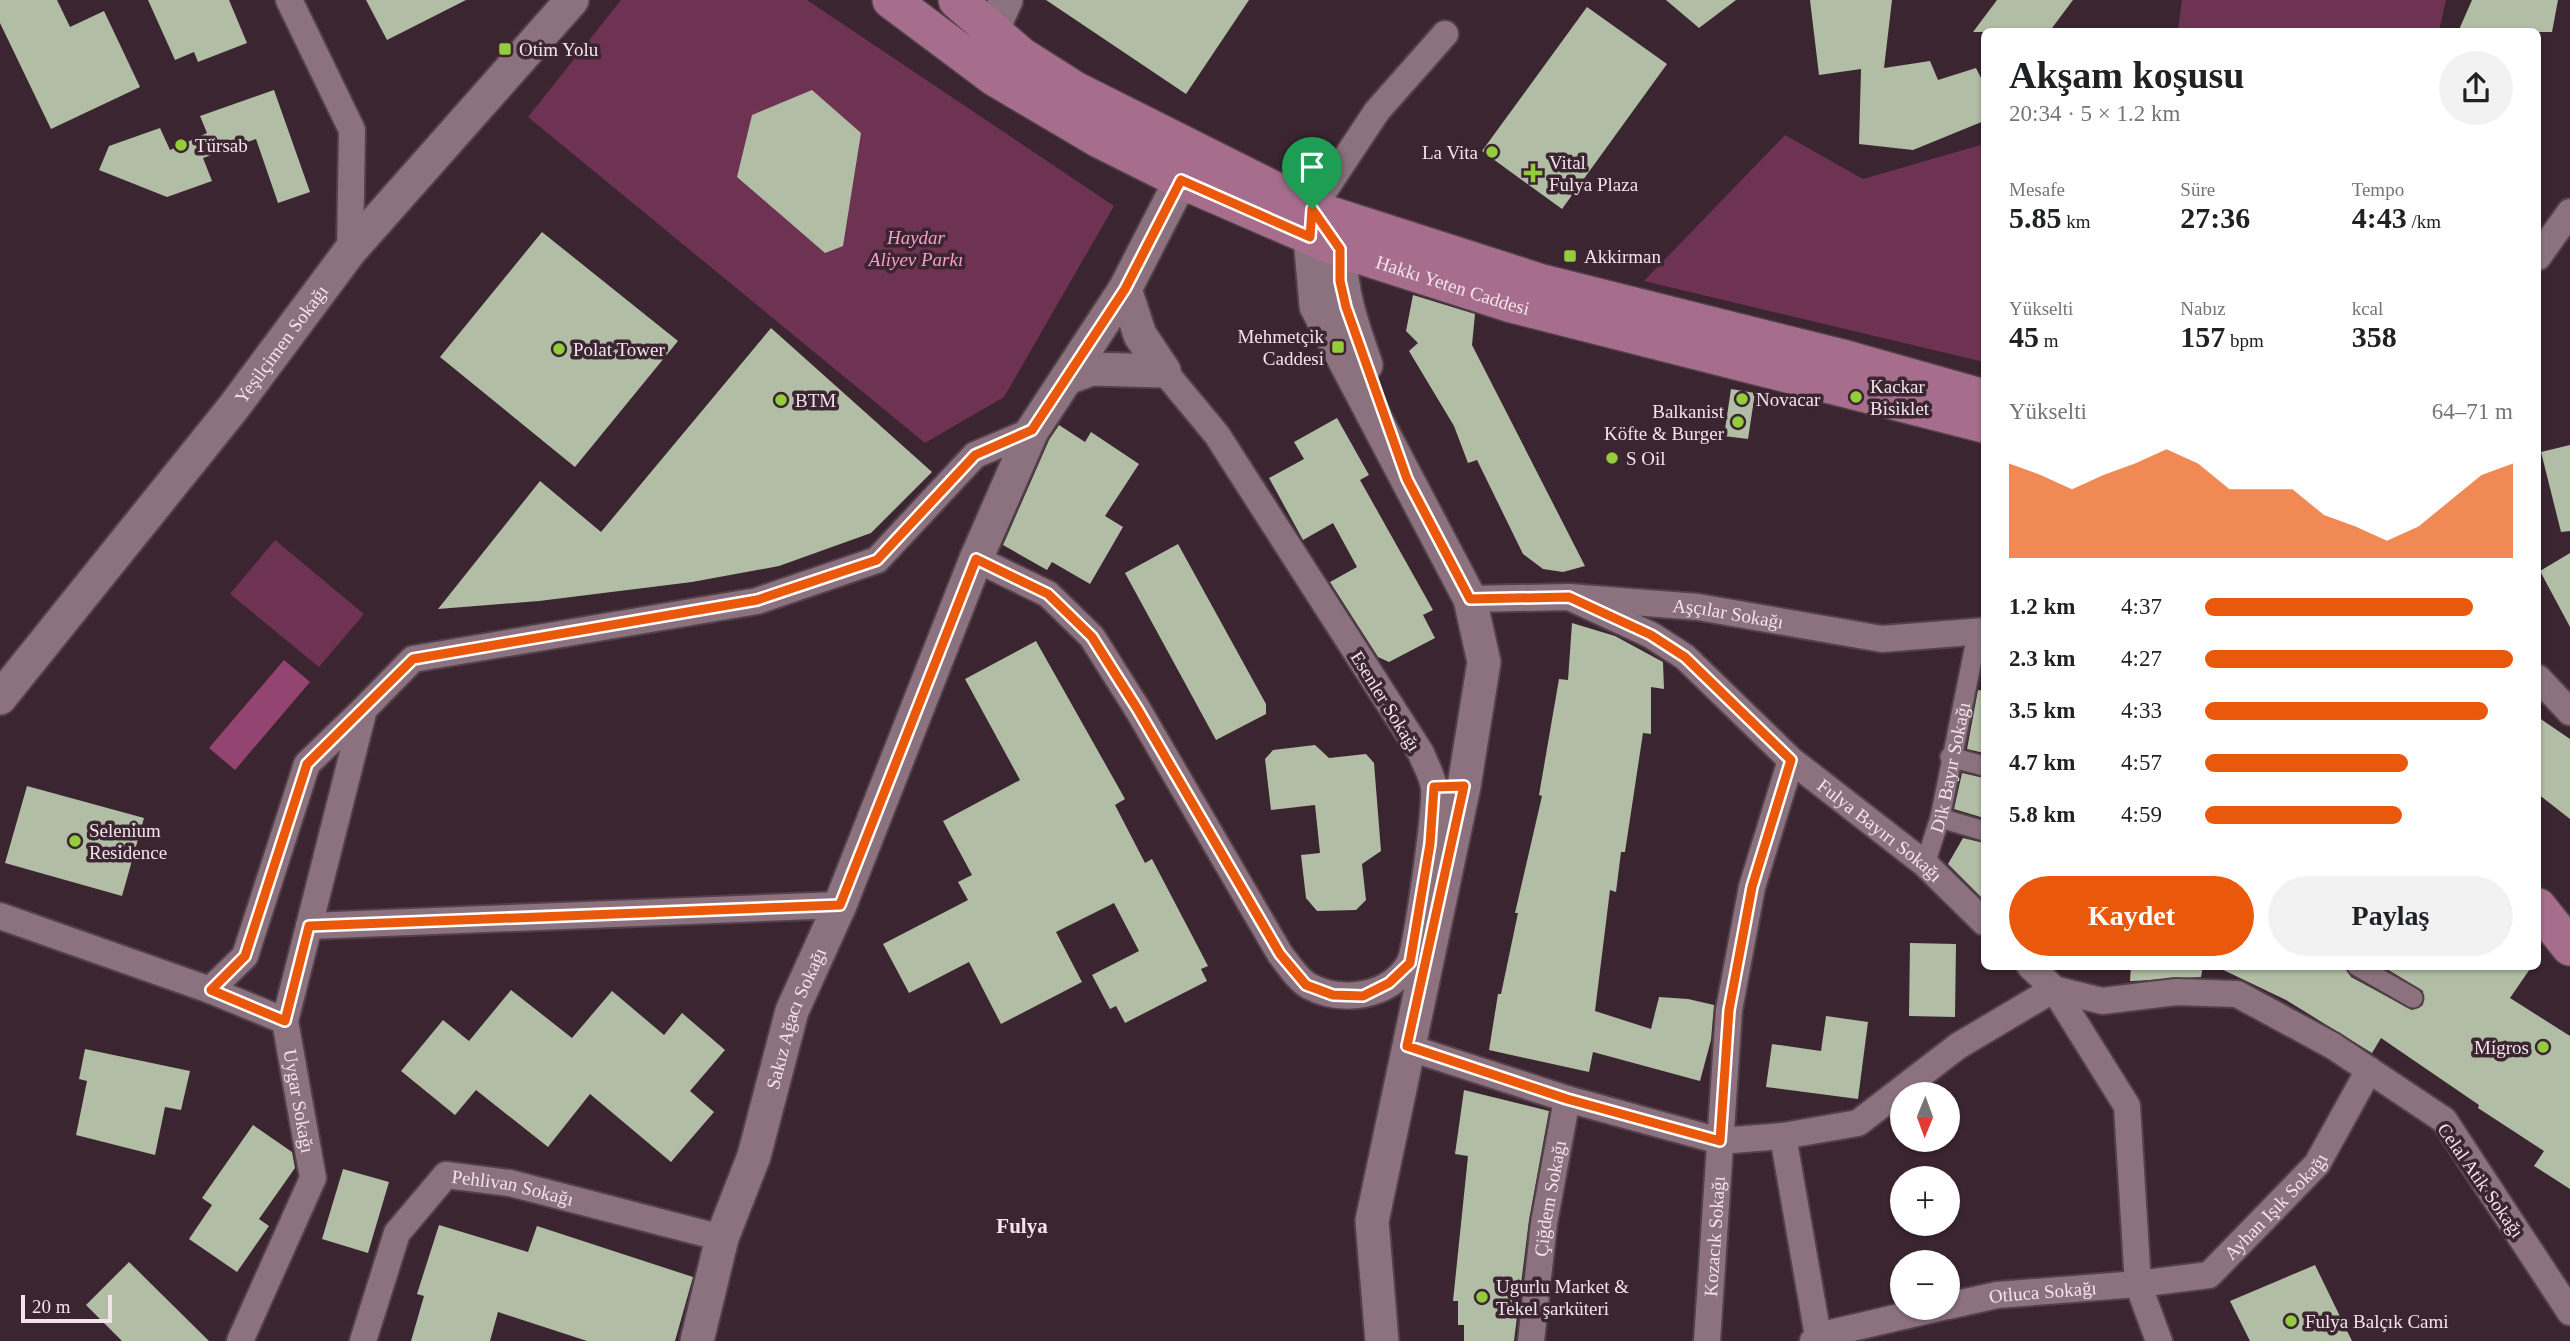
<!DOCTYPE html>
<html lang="tr">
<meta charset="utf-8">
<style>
:root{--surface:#fff;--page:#f2f2f2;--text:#202124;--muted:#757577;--accent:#ea580c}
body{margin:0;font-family:Georgia,serif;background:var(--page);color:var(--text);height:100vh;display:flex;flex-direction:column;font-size:26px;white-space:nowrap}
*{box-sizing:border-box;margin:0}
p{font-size:23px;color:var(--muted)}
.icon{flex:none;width:38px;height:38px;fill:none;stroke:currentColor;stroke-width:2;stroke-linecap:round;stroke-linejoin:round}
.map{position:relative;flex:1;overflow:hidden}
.drawer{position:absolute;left:1981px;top:28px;width:560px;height:942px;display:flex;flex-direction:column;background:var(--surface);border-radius:10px;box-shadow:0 2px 5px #0004}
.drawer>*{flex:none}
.needle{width:46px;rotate:181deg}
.tools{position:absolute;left:1890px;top:1082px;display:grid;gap:14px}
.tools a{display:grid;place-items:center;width:70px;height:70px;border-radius:50%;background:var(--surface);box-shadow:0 2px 5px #0004;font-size:35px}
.scale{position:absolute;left:21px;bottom:18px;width:91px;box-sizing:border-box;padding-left:7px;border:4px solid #f3e4ea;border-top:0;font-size:19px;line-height:24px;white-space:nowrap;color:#f3e4ea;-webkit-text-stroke:5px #3b2530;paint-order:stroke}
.pin{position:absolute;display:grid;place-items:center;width:60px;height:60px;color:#fff;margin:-72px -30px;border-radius:50% 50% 50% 0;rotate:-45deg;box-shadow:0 0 7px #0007}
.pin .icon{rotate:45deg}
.round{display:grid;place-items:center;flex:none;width:74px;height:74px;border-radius:37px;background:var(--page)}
.headline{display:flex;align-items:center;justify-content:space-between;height:119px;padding:0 28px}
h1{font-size:38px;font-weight:700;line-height:52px}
.stats{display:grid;grid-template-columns:repeat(3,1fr);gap:10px;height:119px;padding:7px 28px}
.stats div{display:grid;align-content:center}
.stats b{font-size:30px;font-weight:700}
.stats small{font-size:19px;font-weight:400}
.stats p{font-size:19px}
.chart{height:196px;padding:14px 28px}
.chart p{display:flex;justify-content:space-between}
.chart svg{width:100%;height:126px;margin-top:7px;fill:var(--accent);opacity:.7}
.button{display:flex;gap:14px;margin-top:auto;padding:14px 28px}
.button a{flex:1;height:80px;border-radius:42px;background:var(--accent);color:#fff;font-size:28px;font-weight:700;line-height:80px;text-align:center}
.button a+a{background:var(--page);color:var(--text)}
ul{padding:0 28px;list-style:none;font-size:23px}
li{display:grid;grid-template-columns:112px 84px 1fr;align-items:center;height:52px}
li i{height:18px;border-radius:9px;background:var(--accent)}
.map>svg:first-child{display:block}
.green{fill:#6e3353}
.water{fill:#944470}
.building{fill:#b1bda4}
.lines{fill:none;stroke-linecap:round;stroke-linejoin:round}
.pedestrian-casing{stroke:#53414a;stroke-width:23}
.minor-casing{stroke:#53414a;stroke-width:30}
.tertiary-casing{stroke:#53414a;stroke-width:37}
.secondary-casing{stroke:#53414a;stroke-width:40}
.pedestrian{stroke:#8c727e;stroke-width:19}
.minor{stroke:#8c727e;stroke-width:26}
.tertiary{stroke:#8c727e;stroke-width:33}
.secondary{stroke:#a66e8c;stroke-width:37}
.route-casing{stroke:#fff;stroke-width:14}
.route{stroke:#ea580c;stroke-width:9}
.poi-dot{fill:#95cc3b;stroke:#3b2530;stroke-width:2.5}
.labels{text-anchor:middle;stroke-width:7;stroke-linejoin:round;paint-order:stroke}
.poi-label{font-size:19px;fill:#f3e4ea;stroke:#3b2530;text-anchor:start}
.park-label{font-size:19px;font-style:italic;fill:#f89ecc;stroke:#3b2530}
.street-label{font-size:19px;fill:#f3e4ea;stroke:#3b2530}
.neighbourhood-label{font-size:21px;font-weight:bold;fill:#f3e4ea;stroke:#3b2530}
</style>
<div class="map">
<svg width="2570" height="1341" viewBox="0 0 2570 1341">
<rect width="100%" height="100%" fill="#3b2530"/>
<!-- green -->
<path class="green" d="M 621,0 L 807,0 L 1114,206 L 1004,397 L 925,443 L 528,117 Z
M 2182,0 L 2446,0 L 2439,31 L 2178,31 Z
M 1785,135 L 1863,179 L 1984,144 L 1984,362 L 1644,281 Z
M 275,540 L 364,614 L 319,667 L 230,594 Z"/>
<!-- water -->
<path class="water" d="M 284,660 L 310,682 L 235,770 L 209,748 Z"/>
<!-- building -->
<path class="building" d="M 0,0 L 57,0 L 70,27 L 104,11 L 140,87 L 51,129 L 0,23 Z
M 148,0 L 229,0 L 247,43 L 198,62 L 194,52 L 175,60 Z
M 366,0 L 466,0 L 387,40 Z
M 1046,0 L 1249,0 L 1186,94 Z
M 1666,0 L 1736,0 L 1699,28 Z
M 1810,0 L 1892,0 L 1884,68 L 1930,61 L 1938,80 L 1976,68 L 1984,84 L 1984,121 L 1913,150 L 1859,144 L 1861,69 L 1819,75 Z
M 1997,0 L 2073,0 L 2049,32 L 1973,32 Z
M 2472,0 L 2558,0 L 2552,32 L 2458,32 Z
M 1587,7 L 1667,64 L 1562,209 L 1482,151 Z
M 274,90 L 310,192 L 278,203 L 256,139 L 203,158 L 212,181 L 167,197 L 99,170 L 109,146 L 160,128 L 170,150 L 207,133 L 200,116 Z
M 812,90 L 861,133 L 843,246 L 825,253 L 737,177 L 752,115 Z
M 542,232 L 678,341 L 575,467 L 440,357 Z
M 1413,295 L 1475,314 L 1472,345 L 1585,566 L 1563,572 L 1543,569 L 1523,554 L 1477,460 L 1468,463 L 1454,426 L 1409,351 L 1418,343 L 1406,331 Z
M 771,328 L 932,472 L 871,533 L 779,566 L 692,582 L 539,601 L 438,609 L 540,481 L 601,532 Z
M 1731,389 L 1755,393 L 1748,439 L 1724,436 Z
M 1337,418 L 1369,475 L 1360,480 L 1433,610 L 1423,615 L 1435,638 L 1389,662 L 1378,657 L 1330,582 L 1357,567 L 1333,523 L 1303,540 L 1269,478 L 1304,459 L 1294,442 Z
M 1059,425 L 1085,442 L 1091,432 L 1139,464 L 1105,516 L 1123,527 L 1090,584 L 1052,562 L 1047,570 L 1003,545 L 1049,440 Z
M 2570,445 L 2570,531 L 2561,532 L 2541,452 Z
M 1178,544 L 1266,704 L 1266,714 L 1216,740 L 1125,573 Z
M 2570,553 L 2570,627 L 2540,571 Z
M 1572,623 L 1615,636 L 1663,662 L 1664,689 L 1651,687 L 1651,734 L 1643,733 L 1625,852 L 1621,852 L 1616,892 L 1610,890 L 1595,1011 L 1651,1029 L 1659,997 L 1688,999 L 1714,1005 L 1711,1040 L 1700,1081 L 1593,1052 L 1589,1072 L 1489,1050 L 1498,994 L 1501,994 L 1518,913 L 1515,913 L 1542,796 L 1539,795 L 1559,679 L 1568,680 Z
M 1036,641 L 1125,799 L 1115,805 L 1145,863 L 1152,859 L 1208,966 L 1201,969 L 1207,981 L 1125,1023 L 1116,1006 L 1110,1009 L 1092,975 L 1139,951 L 1114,903 L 1056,932 L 1082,982 L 1001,1024 L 969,962 L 909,993 L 883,944 L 968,900 L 958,882 L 972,875 L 943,821 L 1020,780 L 965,679 Z
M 1978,690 L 1984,691 L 1984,753 L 1967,749 Z
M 2538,717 L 2570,739 L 2570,819 L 2538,794 Z
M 1315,745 L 1329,758 L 1366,754 L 1374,763 L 1381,851 L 1362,864 L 1366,900 L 1356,910 L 1317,911 L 1306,898 L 1301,855 L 1320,853 L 1315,805 L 1271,810 L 1265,759 L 1273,750 Z
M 1962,773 L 1984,778 L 1984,818 L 1954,809 Z
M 27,786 L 144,818 L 122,896 L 5,863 Z
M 1963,838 L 1984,843 L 1984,900 L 1948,864 Z
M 1910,943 L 1956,944 L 1955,1017 L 1909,1016 Z
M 2131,966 L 2203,966 L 2201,977 L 2133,981 L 2130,981 Z
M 2215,966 L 2345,966 L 2351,977 L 2412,1010 L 2423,1005 L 2423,991 L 2382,966 L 2532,966 L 2510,998 L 2570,1036 L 2570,1189 L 2534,1166 L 2544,1151 L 2478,1108 L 2479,1105 L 2381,1038 L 2372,1053 L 2286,1000 Z
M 511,990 L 572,1038 L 612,991 L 664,1035 L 682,1013 L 725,1050 L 690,1091 L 714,1112 L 671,1162 L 590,1094 L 548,1147 L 476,1090 L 455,1115 L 401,1071 L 443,1020 L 469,1041 Z
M 1826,1016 L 1868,1022 L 1858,1099 L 1766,1087 L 1772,1044 L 1821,1051 Z
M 85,1049 L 190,1071 L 181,1110 L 165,1107 L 155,1155 L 76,1135 L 87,1081 L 79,1079 Z
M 1464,1090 L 1549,1111 L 1529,1220 L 1514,1341 L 1464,1341 L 1464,1325 L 1458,1325 L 1458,1301 L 1453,1301 L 1468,1156 L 1455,1154 Z
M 253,1125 L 292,1152 L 295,1168 L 259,1219 L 269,1226 L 237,1272 L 189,1239 L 212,1205 L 202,1198 Z
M 343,1169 L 389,1182 L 368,1253 L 322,1239 Z
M 439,1225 L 528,1252 L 537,1226 L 693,1277 L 675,1341 L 587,1341 L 498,1312 L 490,1341 L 411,1341 L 424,1296 L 417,1294 Z
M 129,1262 L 209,1341 L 122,1341 L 86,1305 Z
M 2315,1265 L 2352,1341 L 2250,1341 L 2230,1301 Z"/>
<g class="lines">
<!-- pedestrian casing -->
<g class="pedestrian-casing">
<g id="pedestrian">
<path d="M 1950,757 L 1984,766"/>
<path d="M 1940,818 L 1984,831"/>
<path id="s1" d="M 1925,864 L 1940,818 L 1978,630"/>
<path d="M 2357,966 L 2413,998"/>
</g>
</g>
<!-- minor casing -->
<g class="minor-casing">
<g id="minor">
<path d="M 289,0 L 352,130 L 350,251"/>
<path d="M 1312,209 L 1377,111 L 1445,34"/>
<path d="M 2538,257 L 2570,212"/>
<path d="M 976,559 L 1048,594 L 1092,637 L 1138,710 L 1280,954 C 1288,964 1298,980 1309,986 C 1341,1003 1388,998 1409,964 C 1417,951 1436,807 1434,788 C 1433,777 1425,764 1421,753 L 1217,435 L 1164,371"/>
<path id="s2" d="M 1569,597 L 1651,635 L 1685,657 L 1791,760 L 1925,864 L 1984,922"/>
<path id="s3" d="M 1470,599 L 1569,597 L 1698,607 L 1882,639 L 1984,631"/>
<path d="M 2538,678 L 2570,712"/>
<path id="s4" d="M 0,916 L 210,990 L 285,1021 L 313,1178 L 240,1341"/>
<path d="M 309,926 L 840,905"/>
<path d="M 2030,966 L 2054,989 L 2127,1106 L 2138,1284 L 2159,1341"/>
<path d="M 2054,989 L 2102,1001 L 2176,992 L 2237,994 L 2333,1046 L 2444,1120 L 2570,1312"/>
<path d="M 210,990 L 245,956 L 307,764 L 362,711"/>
<path d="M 285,1021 L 364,709 L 413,659 L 757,601 L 877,560 L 975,455 L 1032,431"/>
<path d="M 1407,1047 L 1567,1099 L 1720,1141 L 1783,1136 L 1858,1123 L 1958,1046 L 2054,989"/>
<path d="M 1783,1136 L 1818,1336"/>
<path id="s5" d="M 1948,1306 L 1997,1295 L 2138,1284 L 2209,1275 L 2317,1164 L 2369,1070"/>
<path id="s6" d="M 363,1341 L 397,1233 L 446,1175 L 510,1183 L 722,1238"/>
<path id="s7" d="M 1531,1341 L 1544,1223 L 1567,1099"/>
<path id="s8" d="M 1707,1341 L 1729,1010 L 1752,887 L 1791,760"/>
<path d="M 1813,1341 L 1818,1336 L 1942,1307"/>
</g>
</g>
<!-- tertiary casing -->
<g class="tertiary-casing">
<g id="tertiary">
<path d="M 981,55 L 1006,0"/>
<path d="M 1310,237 L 1316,306 L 1470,599 L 1484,662 L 1464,786 L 1372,1221 L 1382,1341"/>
<path d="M 1340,249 C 1340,291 1352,325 1366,365"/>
<path d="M 1125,289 L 1140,335 L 1164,371"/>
<path d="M 1067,378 L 1092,369 L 1164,371"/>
<path id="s9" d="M 0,698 L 233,408 L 350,251 L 572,0"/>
<path id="s10" d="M 697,1341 L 722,1238 L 754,1156 L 792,1011 L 840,905 L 976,559 L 1032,431 L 1125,289 L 1181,180"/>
</g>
</g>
<!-- secondary casing -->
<g class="secondary-casing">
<g id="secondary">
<path id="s11" d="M 891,0 L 994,77 L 1099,139 L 1181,180 L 1340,249 L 1508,303 L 1984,424"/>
<path d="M 957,0 L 1020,55 L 1075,90 L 1312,209 L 1542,283 L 1846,359 L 1984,398"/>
<path d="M 2538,907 L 2570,947"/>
</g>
</g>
<!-- pedestrian -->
<use href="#pedestrian" class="pedestrian"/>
<!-- minor -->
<use href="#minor" class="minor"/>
<!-- tertiary -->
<use href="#tertiary" class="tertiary"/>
<!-- secondary -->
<use href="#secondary" class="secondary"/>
</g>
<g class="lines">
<!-- route casing -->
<g class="route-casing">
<path id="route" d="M 1181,180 L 1310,237 L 1312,209 L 1340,249 L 1340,281 L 1346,307 L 1407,479 L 1470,599 L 1569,597 L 1651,635 L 1685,657 L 1791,760 L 1752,887 L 1729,1010 L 1720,1141 L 1567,1099 L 1407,1046 L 1464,786 L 1434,787 L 1430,844 L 1410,963 L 1389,983 L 1363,996 L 1333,995 L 1306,985 L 1280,954 L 1138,710 L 1092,637 L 1048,594 L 976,559 L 840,905 L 309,926 L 285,1021 L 211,990 L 245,956 L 307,764 L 413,659 L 757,600 L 877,560 L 975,455 L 1032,430 L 1125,289 Z"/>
</g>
<!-- route -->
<use href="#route" class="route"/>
</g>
<!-- markers -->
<g class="poi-dot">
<rect x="498" y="42" width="14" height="14" rx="3.5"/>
<circle cx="181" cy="145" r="7"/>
<circle cx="1492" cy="152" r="7"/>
<path d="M1529.5 162.5h7v7h7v7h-7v7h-7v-7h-7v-7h7z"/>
<rect x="1563" y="249" width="14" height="14" rx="3.5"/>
<rect x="1331" y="340" width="14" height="14" rx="3.5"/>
<circle cx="559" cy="349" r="7"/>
<circle cx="1856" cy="397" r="7"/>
<circle cx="1742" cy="399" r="7"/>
<circle cx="781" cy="400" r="7"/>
<circle cx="1738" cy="422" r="7"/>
<circle cx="1612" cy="458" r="7"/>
<circle cx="75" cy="841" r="7"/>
<circle cx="2543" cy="1047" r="7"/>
<circle cx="1482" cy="1297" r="7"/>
<circle cx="2291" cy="1321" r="7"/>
</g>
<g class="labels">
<!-- poi labels -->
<g class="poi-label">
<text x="519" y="56">Otim Yolu</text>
<text x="195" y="152">Türsab</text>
<text x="1478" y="159" text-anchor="end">La Vita</text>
<text x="1549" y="169">Vital<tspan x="1549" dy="22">Fulya Plaza</tspan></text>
<text x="1584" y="263">Akkirman</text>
<text x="1324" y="343" text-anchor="end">Mehmetçik<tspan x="1324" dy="22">Caddesi</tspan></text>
<text x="573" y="356">Polat Tower</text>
<text x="1870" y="393">Kackar<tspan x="1870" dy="22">Bisiklet</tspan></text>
<text x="1756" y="406">Novacar</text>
<text x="795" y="407">BTM</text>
<text x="1724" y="418" text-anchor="end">Balkanist<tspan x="1724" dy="22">Köfte &amp; Burger</tspan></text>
<text x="1626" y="465">S Oil</text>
<text x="89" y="837">Selenium<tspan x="89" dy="22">Residence</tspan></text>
<text x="2529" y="1054" text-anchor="end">Migros</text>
<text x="1496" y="1293">Ugurlu Market &amp;<tspan x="1496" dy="22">Tekel şarküteri</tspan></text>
<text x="2305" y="1328">Fulya Balçık Cami</text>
</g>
<!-- park labels -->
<g class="park-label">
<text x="916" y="244">Haydar<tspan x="916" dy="22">Aliyev Parkı</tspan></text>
</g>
<!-- street labels -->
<g class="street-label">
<text dy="7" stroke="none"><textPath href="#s11" startOffset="634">Hakkı Yeten Caddesi</textPath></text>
<text dy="7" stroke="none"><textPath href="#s9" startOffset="452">Yeşilçimen Sokağı</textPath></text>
<text dy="7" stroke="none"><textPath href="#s3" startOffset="259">Aşçılar Sokağı</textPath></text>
<text transform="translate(1386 701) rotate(58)" y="7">Esenler Sokağı</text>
<text dy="7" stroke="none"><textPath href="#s1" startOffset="100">Dik Bayır Sokağı</textPath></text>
<text dy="7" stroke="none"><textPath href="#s2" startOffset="392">Fulya Bayırı Sokağı</textPath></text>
<text dy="7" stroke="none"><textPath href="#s10" startOffset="338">Sakız Ağacı Sokağı</textPath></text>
<text dy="7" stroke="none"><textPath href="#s4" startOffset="385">Uygar Sokağı</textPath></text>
<text transform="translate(2481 1180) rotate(55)" y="7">Celal Atik Sokağı</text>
<text dy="7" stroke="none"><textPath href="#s6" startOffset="257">Pehlivan Sokağı</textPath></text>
<text dy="7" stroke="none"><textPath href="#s7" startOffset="144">Çiğdem Sokağı</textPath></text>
<text dy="7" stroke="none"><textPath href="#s5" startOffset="359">Ayhan Işık Sokağı</textPath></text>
<text dy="7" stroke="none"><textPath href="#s8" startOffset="105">Kozacık Sokağı</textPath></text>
<text dy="7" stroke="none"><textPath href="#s5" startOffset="96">Otluca Sokağı</textPath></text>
</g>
<!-- neighbourhood labels -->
<g class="neighbourhood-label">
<text x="1022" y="1233">Fulya</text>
</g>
</g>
</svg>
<div class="tools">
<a><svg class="needle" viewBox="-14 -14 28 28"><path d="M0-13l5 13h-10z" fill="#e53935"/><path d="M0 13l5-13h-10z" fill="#757577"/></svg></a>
<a>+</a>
<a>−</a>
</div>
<div class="scale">20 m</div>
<div class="pin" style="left:1312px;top:209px;background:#1e9e55"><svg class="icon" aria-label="arrive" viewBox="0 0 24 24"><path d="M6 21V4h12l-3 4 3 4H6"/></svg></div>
<section class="drawer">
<div class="headline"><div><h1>Akşam koşusu</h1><p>20:34 · 5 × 1.2 km</p></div><a class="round"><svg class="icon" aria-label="share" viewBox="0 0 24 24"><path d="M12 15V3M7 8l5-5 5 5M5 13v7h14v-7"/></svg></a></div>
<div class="stats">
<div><p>Mesafe</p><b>5.85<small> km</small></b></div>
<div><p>Süre</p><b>27:36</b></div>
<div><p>Tempo</p><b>4:43<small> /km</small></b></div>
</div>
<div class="stats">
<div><p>Yükselti</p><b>45<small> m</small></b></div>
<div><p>Nabız</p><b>157<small> bpm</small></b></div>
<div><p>kcal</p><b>358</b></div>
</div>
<div class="chart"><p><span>Yükselti</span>64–71 m</p>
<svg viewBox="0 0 160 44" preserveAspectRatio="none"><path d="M0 44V11L10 15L20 20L30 15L40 11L50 6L60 11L70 20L80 20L90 20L100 29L110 33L120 38L130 33L140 24L150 15L160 11V44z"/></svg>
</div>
<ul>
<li><b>1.2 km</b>4:37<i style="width:87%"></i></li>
<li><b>2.3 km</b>4:27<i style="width:100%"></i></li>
<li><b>3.5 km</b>4:33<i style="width:92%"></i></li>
<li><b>4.7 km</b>4:57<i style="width:66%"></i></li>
<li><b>5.8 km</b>4:59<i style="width:64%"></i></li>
</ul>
<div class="button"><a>Kaydet</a><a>Paylaş</a></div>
</section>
</div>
